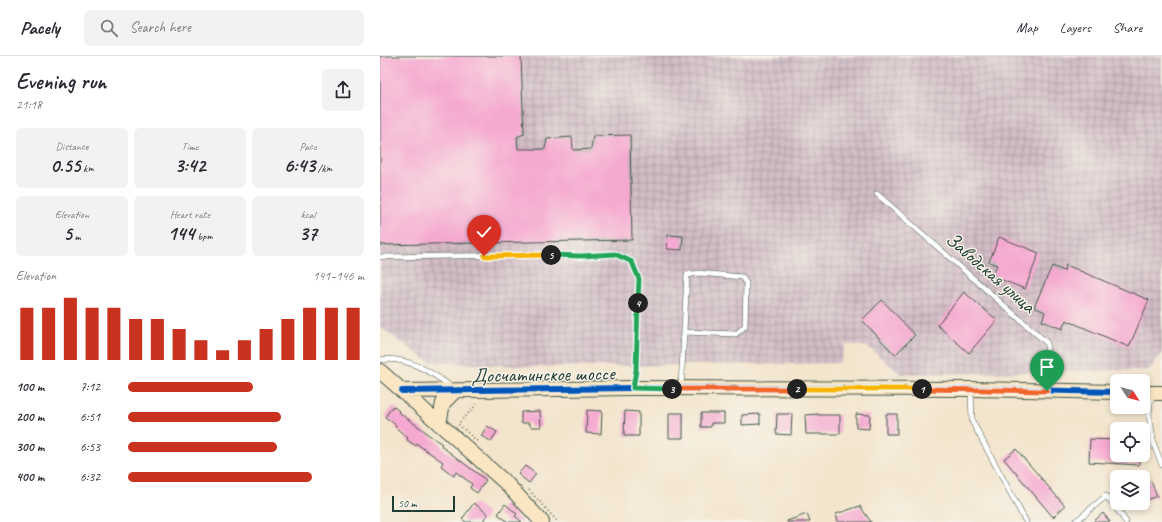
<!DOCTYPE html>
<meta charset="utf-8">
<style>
:root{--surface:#fff;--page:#f2f2f3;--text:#2b2b33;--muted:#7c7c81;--line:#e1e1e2;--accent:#c8321e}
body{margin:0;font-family:Caveat,sans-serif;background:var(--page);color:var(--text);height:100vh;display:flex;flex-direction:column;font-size:15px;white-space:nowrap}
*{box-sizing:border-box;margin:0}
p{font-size:13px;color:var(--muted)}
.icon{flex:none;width:22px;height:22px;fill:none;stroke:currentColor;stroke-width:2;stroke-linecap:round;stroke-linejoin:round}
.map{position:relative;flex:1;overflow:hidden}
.sheet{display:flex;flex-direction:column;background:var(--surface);width:380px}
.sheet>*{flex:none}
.needle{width:26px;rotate:126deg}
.tools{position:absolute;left:730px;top:318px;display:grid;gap:8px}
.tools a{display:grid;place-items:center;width:40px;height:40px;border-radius:6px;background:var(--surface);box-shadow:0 2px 6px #0003;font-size:20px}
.scale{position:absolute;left:12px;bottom:10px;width:63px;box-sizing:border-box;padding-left:4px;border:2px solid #1f3d34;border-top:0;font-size:11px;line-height:14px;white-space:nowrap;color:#1f3d34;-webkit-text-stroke:3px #f7f3e8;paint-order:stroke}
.pin{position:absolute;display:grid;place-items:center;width:34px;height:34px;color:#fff;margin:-41px -17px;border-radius:50% 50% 50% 0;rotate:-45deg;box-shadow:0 0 4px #0007}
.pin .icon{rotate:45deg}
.km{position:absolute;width:20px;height:20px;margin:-10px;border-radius:50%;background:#222;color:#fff;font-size:11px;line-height:20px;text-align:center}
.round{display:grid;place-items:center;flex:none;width:42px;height:42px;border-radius:6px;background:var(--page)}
.overview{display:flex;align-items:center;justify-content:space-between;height:68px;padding:0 16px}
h1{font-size:22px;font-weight:800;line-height:30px}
.metrics{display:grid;grid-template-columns:repeat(3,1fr);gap:6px;height:68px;padding:4px 16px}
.metrics div{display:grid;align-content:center;border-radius:6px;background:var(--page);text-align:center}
.metrics b{font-size:20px;font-weight:800}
.metrics small{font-size:11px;font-weight:400}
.metrics p{font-size:11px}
.chart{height:112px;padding:8px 16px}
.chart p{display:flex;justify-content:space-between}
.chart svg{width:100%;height:72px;margin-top:4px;stroke:var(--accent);stroke-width:6}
ul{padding:0 16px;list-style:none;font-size:13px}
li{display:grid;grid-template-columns:64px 48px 1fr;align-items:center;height:30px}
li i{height:10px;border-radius:5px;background:var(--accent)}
header{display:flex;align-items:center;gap:24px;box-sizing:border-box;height:56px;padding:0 20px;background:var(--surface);border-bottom:1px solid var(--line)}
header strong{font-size:19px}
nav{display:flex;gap:22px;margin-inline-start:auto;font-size:14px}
.search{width:280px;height:36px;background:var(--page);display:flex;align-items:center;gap:10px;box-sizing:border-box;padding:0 14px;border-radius:6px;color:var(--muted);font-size:15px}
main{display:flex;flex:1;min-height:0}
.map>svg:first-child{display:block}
.industrial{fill:url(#industrial-grid)}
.building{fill:#f5a8d0}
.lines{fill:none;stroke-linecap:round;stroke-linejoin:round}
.lane-casing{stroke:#3f564b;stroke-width:6}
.secondary-casing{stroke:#3f564b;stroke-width:16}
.path{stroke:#3f564b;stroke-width:1.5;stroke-dasharray:1 3;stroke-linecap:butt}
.lane{stroke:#fff;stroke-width:5}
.secondary{stroke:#fbe6c4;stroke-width:14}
.cycleway-casing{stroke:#f7f3e8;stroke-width:8}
.cycleway{stroke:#0057b8;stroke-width:6}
.split-1-casing{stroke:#fff;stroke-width:8}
.split-2-casing{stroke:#fff;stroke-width:8}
.split-3-casing{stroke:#fff;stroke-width:8}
.split-4-casing{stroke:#fff;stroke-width:8}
.split-5-casing{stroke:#fff;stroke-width:8}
.split-6-casing{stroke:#fff;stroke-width:8}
.split-1{stroke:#f0652b;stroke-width:5}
.split-2{stroke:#f5b400;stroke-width:5}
.split-3{stroke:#f0652b;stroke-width:5}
.split-4{stroke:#22a559;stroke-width:5}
.split-5{stroke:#22a559;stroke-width:5}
.split-6{stroke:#f5b400;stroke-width:5}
.labels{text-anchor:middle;stroke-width:3;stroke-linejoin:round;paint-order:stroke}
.street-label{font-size:20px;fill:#1f3d34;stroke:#f7f3e8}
</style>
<header>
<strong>Pacely</strong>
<div class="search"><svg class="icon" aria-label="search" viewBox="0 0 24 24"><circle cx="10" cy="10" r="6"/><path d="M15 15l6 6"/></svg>Search here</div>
<nav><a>Map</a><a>Layers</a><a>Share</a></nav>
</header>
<main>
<section class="sheet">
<div class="overview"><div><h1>Evening run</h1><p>21:18</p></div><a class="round"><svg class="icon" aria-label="share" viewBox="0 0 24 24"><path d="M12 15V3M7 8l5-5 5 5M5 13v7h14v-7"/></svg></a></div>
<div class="metrics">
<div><p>Distance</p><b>0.55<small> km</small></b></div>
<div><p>Time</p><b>3:42</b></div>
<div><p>Pace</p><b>6:43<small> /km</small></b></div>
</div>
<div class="metrics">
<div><p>Elevation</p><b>5<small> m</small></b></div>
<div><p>Heart rate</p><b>144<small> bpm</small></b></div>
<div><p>kcal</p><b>37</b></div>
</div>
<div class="chart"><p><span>Elevation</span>141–146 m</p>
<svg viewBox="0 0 160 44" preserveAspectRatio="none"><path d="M5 44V12M15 44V12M25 44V6M35 44V12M45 44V12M55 44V19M65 44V19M75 44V25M85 44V32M95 44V38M105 44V32M115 44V25M125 44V19M135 44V12M145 44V12M155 44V12"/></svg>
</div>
<ul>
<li><b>100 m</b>7:12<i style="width:53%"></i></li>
<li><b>200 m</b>6:51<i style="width:65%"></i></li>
<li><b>300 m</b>6:53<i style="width:63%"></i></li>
<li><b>400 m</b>6:32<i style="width:78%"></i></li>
</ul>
</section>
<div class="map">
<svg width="782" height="466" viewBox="0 0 782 466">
<defs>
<pattern id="industrial-grid" width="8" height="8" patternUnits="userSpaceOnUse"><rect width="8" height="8" fill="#d2bdc6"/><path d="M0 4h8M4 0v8" fill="none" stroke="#aa9ba2"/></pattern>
</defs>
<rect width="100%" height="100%" fill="#f7f3e8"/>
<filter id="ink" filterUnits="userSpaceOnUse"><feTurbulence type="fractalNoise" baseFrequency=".025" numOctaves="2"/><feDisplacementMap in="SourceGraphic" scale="8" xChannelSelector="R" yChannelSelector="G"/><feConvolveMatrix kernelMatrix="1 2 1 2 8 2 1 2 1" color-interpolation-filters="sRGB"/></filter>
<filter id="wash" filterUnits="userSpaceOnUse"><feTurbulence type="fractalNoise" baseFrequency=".012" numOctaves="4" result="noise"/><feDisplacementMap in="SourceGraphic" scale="16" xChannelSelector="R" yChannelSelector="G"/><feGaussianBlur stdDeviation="0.9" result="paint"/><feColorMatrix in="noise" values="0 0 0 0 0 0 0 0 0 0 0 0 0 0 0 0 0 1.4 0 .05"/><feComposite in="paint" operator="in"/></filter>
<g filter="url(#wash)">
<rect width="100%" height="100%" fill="#f3e4cc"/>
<!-- industrial -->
<path class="industrial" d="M 0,0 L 782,0 L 782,297 L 769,314 L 521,318 L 488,291 L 466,288 L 459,307 L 160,311 L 49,306 L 0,271 Z"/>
<g id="blocks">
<!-- building -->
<path class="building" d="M 0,0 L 141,0 L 144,78 L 137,81 L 138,93 L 165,93 L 167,83 L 192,81 L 193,94 L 211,93 L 213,80 L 250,79 L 252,184 L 0,189 Z
M 288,179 L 303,180 L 302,194 L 287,193 Z
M 619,181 L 659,197 L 645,233 L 612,220 L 617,209 L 609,206 Z
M 686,209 L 769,244 L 749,291 L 686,264 L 682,273 L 662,265 L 665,256 L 654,251 L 672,210 L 684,215 Z
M 584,236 L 617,264 L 589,297 L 557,269 Z
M 502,244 L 535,279 L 515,299 L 482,264 Z
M 13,350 L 19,355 L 18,356 L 46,376 L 46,377 L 62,388 L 61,390 L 106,424 L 97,437 L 90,432 L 92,428 L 76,416 L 74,420 L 61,410 L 63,406 L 37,388 L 36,390 L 27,384 L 28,382 L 15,371 L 16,369 L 5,361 Z
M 207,354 L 222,355 L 221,378 L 206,377 Z
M 160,355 L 161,371 L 151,371 L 149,367 L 141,367 L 141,356 Z
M 245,355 L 259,356 L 259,380 L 244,380 Z
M 289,357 L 303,357 L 303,382 L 289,382 Z
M 321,357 L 344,357 L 344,367 L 331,367 L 331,371 L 321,371 Z
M 380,358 L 380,368 L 362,369 L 362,359 Z
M 397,358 L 412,358 L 411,379 L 396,378 Z
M 438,358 L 438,359 L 460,359 L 460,378 L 426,378 L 425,359 Z
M 476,358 L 490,359 L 489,373 L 476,372 Z
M 506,358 L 517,358 L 517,378 L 506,378 Z
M 107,370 L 117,376 L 111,385 L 101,380 Z
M 710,383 L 737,384 L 737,399 L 759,399 L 759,409 L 709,406 Z
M 636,393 L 685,450 L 673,461 L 624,403 Z
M 145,410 L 156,418 L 149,427 L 138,418 Z
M 771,425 L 777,440 L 763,445 L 763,429 Z
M 94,447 L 108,458 L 102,466 L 86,466 L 82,463 Z
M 125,448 L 137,458 L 135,460 L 142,466 L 128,466 L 118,458 Z
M 480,450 L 491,466 L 458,466 L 456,458 Z
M 723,457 L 730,466 L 713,466 Z
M 427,458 L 430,466 L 407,466 L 407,465 Z"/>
</g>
</g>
<g filter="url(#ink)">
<use href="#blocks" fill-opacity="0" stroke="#3f564b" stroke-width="1"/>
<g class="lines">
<!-- lane casing -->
<g class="lane-casing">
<path id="lane" d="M 497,138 L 667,287 L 667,334
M 0,201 L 155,199 L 201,200 L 235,198 L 252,206 L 259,223 L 256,314 L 253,331
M 0,304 C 25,300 52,316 71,331
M 301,331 L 307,219 L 319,217 L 362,221 L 366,227 L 365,270 L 356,278 L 304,276
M 591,334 L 592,365 L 646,466
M 771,338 L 769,359 L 774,389 L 782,409
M 695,466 L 726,440 L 735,450 L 746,466"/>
</g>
<!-- secondary casing -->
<g class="secondary-casing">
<path id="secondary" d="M 0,315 L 127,428 L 162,466
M 22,335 L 253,332 L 591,333 L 737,336
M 763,337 L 782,337
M 59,368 L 63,347 L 75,335"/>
</g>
<!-- path -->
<path class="path" d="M 97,385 L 78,368 L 99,346
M 149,434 L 178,466"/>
<!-- lane -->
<use href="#lane" class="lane"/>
<!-- secondary -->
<use href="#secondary" class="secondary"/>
<!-- cycleway casing -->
<g class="cycleway-casing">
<path id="cycleway" d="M 22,335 L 253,332 L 591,333 L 737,336"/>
</g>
<!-- cycleway -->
<use href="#cycleway" class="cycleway"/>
</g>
</g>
<g class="lines" filter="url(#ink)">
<!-- split-1 casing -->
<g class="split-1-casing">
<path id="split-1" d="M 542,333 L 667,335"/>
</g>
<!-- split-2 casing -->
<g class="split-2-casing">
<path id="split-2" d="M 417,333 L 542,333"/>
</g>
<!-- split-3 casing -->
<g class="split-3-casing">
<path id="split-3" d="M 292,333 L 417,333"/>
</g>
<!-- split-4 casing -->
<g class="split-4-casing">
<path id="split-4" d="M 258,247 L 256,314 L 253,332 L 292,333"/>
</g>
<!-- split-5 casing -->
<g class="split-5-casing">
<path id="split-5" d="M 171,199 L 201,200 L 235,198 L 252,206 L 259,223 L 258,247"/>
</g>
<!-- split-6 casing -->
<g class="split-6-casing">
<path id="split-6" d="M 104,200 L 171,199"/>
</g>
<!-- split-1 -->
<use href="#split-1" class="split-1"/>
<!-- split-2 -->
<use href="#split-2" class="split-2"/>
<!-- split-3 -->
<use href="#split-3" class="split-3"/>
<!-- split-4 -->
<use href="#split-4" class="split-4"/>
<!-- split-5 -->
<use href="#split-5" class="split-5"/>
<!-- split-6 -->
<use href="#split-6" class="split-6"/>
</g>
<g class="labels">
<!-- street labels -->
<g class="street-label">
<text transform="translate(611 216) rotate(41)" y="7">Заводская улица</text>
<text transform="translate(163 318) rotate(-1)" y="7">Досчатинское шоссе</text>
</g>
</g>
</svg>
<div class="tools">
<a><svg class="needle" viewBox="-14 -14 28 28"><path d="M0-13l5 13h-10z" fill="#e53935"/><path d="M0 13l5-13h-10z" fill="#7c7c81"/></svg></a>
<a><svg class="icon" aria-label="locate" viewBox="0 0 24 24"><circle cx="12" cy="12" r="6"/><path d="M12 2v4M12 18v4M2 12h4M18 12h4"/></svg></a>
<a><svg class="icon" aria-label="layers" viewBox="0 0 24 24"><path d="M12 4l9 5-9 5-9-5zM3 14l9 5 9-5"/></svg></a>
</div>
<div class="scale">50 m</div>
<div class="pin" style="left:667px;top:335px;background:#1e9e55"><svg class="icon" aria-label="arrive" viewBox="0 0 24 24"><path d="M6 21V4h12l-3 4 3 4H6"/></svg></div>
<div class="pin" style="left:104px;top:200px;background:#d93025"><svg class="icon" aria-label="check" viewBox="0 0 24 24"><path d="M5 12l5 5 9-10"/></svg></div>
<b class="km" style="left:542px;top:333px">1</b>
<b class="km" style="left:417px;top:333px">2</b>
<b class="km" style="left:292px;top:333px">3</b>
<b class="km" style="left:258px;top:247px">4</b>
<b class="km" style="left:171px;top:199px">5</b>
</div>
</main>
